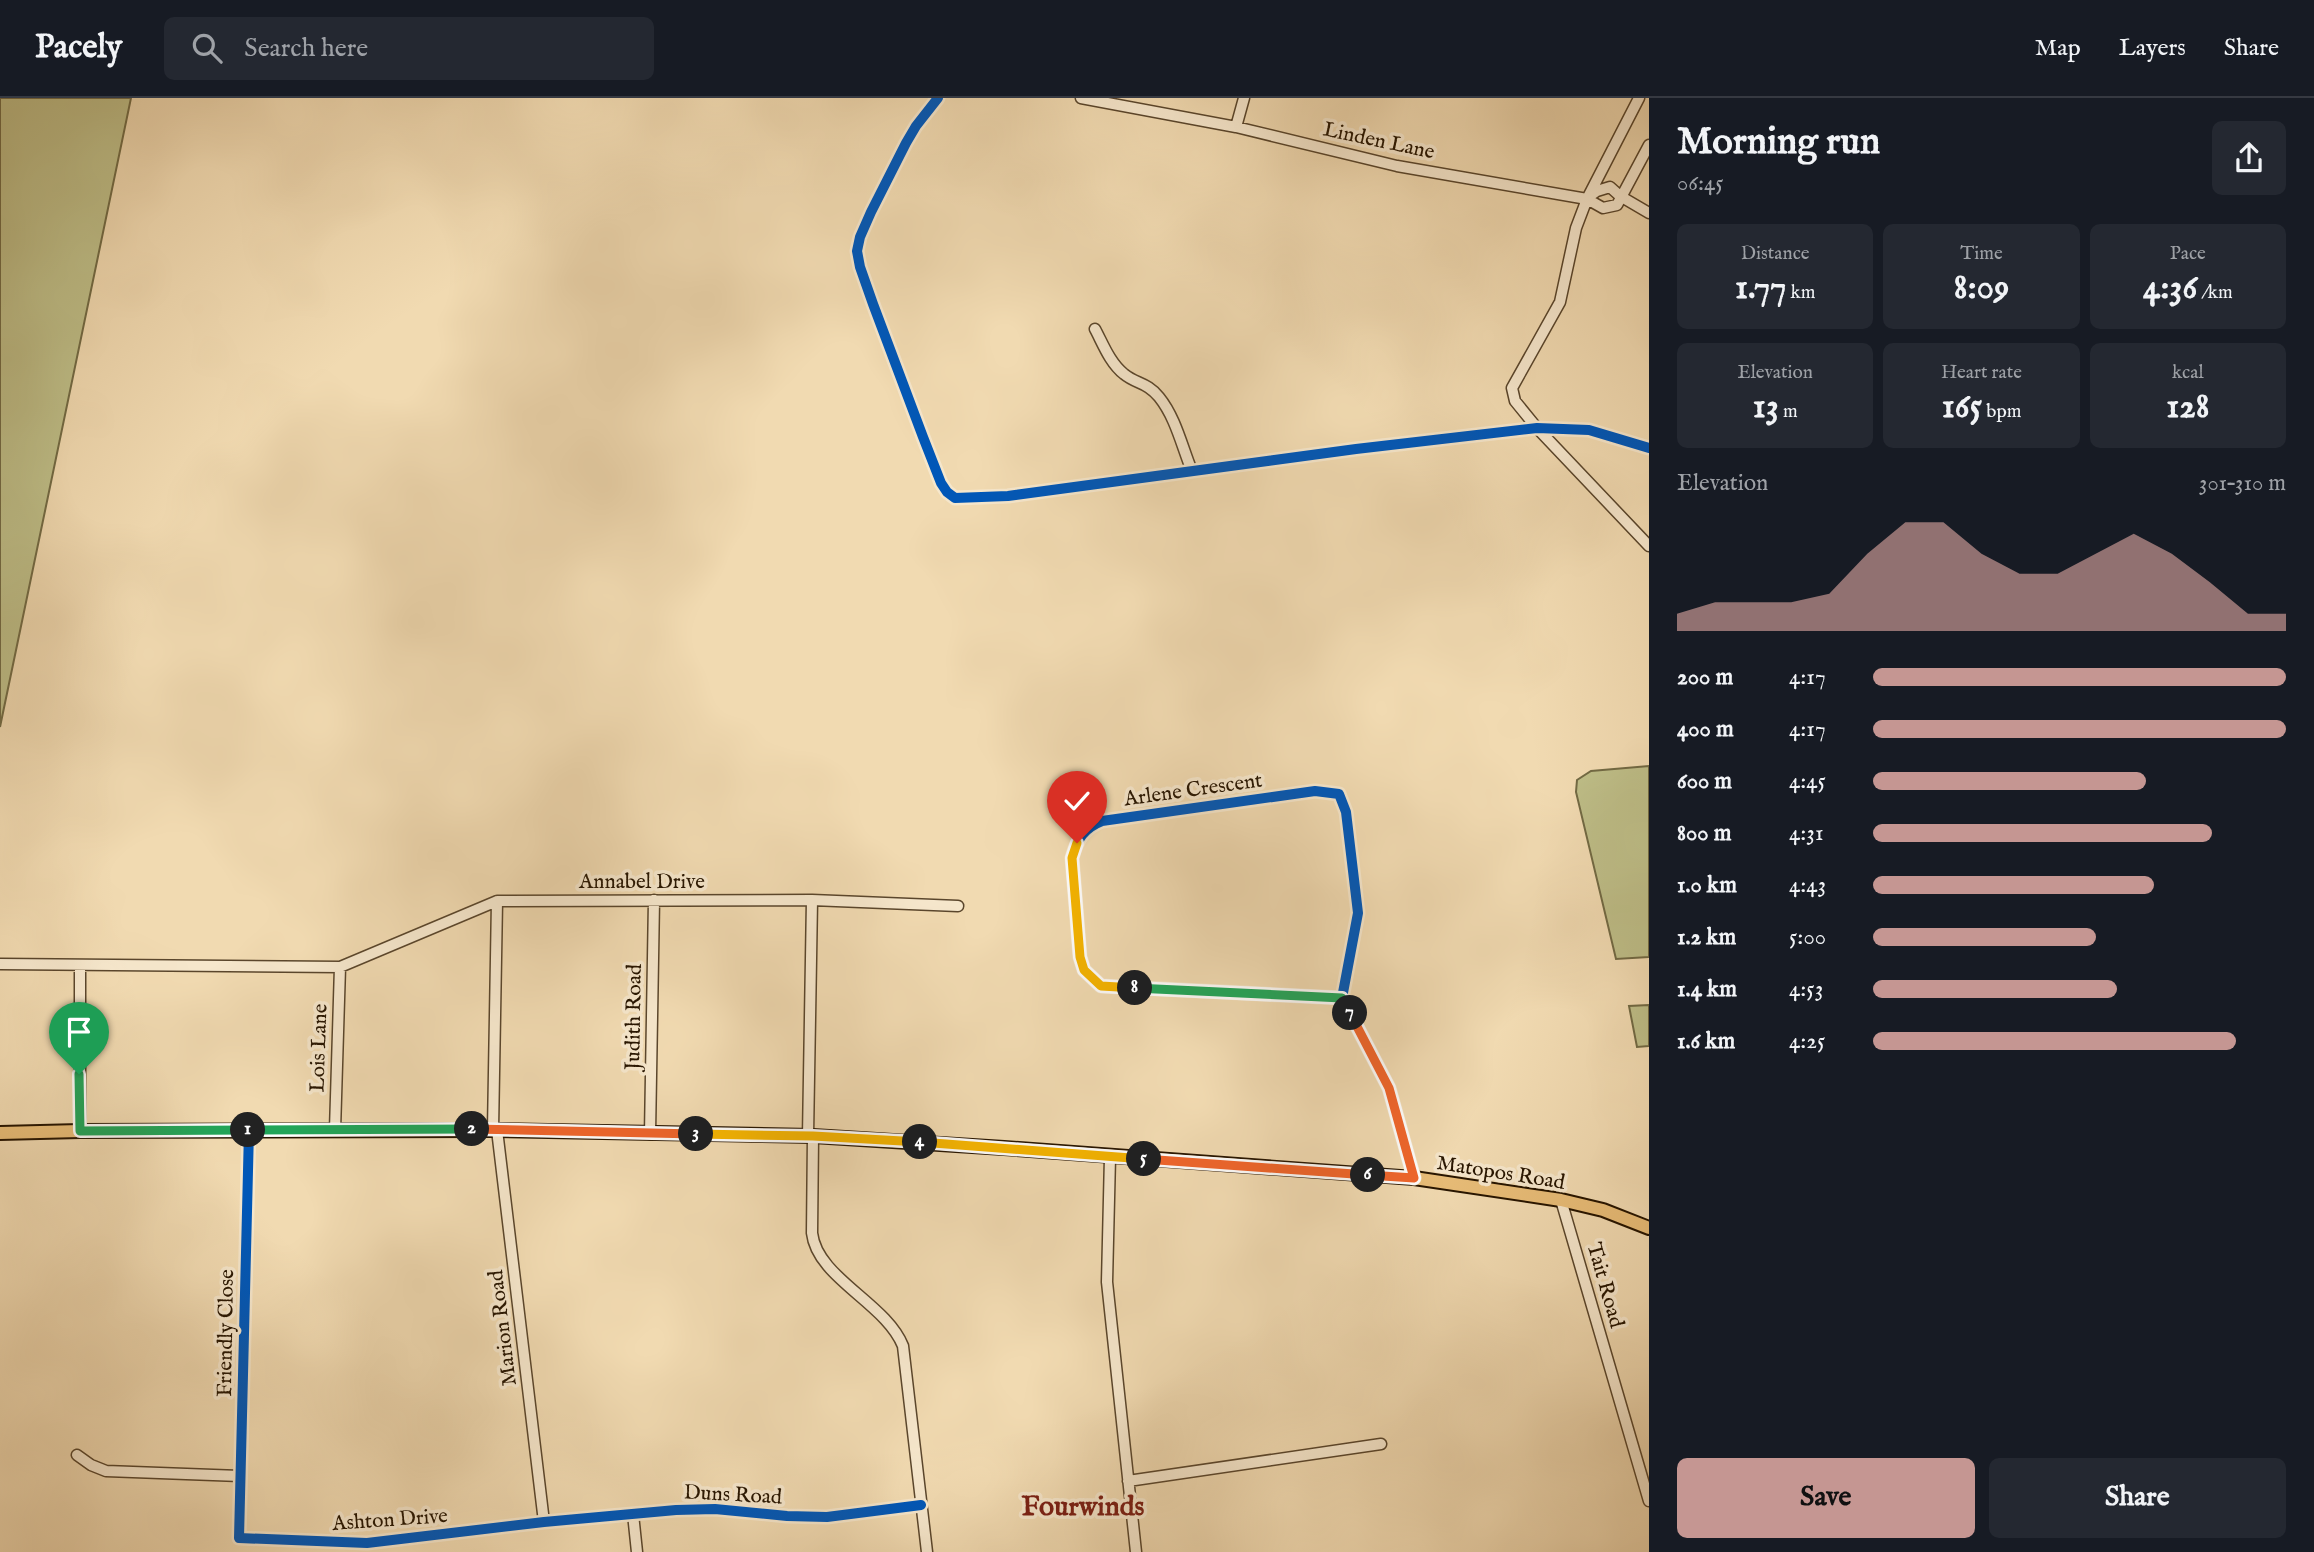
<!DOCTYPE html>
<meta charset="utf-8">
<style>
:root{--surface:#171b24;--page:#242831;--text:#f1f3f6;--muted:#9ea1a6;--line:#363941;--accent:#c59692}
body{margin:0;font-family:"IM FELL English",serif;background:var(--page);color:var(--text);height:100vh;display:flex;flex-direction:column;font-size:26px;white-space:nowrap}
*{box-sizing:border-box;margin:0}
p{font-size:23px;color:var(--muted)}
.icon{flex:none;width:38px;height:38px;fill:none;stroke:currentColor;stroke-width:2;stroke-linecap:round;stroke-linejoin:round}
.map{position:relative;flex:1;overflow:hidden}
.panel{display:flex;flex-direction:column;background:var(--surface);width:665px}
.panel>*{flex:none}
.pin{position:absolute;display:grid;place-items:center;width:60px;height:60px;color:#fff;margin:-72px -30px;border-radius:50% 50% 50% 0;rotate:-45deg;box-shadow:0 0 7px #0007}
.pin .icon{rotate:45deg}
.km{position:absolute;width:35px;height:35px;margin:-18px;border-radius:50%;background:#222;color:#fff;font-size:19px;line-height:35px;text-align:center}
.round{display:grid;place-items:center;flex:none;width:74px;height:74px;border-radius:10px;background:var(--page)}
.summary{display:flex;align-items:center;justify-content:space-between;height:119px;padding:0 28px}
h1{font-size:38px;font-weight:800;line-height:52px}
.metrics{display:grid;grid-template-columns:repeat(3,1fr);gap:10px;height:119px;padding:7px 28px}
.metrics div{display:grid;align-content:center;border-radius:10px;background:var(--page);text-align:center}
.metrics b{font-size:35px;font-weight:800}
.metrics small{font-size:19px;font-weight:400}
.metrics p{font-size:19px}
.chart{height:196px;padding:14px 28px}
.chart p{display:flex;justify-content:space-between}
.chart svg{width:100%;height:126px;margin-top:7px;fill:var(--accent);opacity:.7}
.primary-button{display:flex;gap:14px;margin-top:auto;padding:14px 28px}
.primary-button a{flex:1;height:80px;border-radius:10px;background:var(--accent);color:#111;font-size:28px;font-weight:800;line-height:80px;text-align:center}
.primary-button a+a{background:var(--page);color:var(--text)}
ul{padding:0 28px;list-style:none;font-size:23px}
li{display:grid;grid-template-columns:112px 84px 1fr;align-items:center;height:52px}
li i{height:18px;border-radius:9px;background:var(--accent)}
header{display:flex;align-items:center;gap:42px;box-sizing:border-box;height:98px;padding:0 35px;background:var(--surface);border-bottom:2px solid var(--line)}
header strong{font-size:33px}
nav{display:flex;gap:38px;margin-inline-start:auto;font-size:24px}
.search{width:490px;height:63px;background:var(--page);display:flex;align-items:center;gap:18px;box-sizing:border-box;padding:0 24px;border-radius:10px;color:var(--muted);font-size:26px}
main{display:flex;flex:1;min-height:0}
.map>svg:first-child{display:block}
.green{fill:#bebe88;stroke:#726a44;stroke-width:2}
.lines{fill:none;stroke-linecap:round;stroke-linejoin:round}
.minor-casing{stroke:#5a462c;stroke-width:13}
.major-casing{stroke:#271500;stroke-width:16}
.minor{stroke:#f6e7cc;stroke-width:10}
.major{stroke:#e8bd78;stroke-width:12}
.cycleway-casing{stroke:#f6e7cc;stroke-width:15}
.cycleway{stroke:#0057b8;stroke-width:10}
.split-1-casing{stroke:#fff;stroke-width:14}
.split-2-casing{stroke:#fff;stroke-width:14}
.split-3-casing{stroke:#fff;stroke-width:14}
.split-4-casing{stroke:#fff;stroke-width:14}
.split-5-casing{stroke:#fff;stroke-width:14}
.split-6-casing{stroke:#fff;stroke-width:14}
.split-7-casing{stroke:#fff;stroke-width:14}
.split-8-casing{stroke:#fff;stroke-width:14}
.split-9-casing{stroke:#fff;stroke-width:14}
.split-1{stroke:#22a559;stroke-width:9}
.split-2{stroke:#22a559;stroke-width:9}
.split-3{stroke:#f0652b;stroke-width:9}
.split-4{stroke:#f5b400;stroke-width:9}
.split-5{stroke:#f5b400;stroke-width:9}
.split-6{stroke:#f0652b;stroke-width:9}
.split-7{stroke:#f0652b;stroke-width:9}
.split-8{stroke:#22a559;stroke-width:9}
.split-9{stroke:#f5b400;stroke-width:9}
.labels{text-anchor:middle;stroke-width:7;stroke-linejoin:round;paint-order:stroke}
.street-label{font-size:21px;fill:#271500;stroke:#f6e7cc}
.district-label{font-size:28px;font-weight:bold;fill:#7a1f14;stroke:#f6e7cc}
</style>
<header>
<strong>Pacely</strong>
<div class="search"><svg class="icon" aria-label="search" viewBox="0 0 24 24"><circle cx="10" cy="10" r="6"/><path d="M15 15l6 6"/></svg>Search here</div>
<nav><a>Map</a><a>Layers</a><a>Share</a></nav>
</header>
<main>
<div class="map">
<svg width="1649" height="1454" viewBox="0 0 1649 1454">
<rect width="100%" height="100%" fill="#f1dab1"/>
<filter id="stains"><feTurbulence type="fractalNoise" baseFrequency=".00286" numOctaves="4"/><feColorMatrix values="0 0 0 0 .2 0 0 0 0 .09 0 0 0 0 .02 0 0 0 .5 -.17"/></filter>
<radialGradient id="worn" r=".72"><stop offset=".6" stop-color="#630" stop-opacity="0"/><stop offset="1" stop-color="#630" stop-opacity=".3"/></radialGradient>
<!-- green -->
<path class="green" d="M 0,0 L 131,0 L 0,629 Z
M 1649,668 L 1649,859 L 1616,861 L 1576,694 L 1577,682 L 1591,673 Z
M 1649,907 L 1649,948 L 1637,949 L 1629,908 Z"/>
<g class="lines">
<!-- minor casing -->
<g class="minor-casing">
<path id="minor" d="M 938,0 L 916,28 L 906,45 L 871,114 L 860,139 L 857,153 L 860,169 L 873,206 L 923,339 L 941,385 L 947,394 L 955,400 L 1008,398 L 1356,351 L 1537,330 L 1589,332 L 1649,350
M 1081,0 L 1236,29 L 1397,68 L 1587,101 L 1603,110 L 1617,107 L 1649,47
M 1639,0 L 1587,101 L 1576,130 L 1560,204 L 1512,290 L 1515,303 L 1537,330 L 1649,448
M 1236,29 L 1244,0
M 1587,100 L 1597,93 L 1610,89 L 1620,98 L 1649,115
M 1095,231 C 1103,246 1110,265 1124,276 C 1136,286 1147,284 1159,299 C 1176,320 1182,349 1192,373
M 0,866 L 340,869 L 497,803 L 812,802 L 958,808
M 80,868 L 80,1033
M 1342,900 L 1101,888 L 1084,872 L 1080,859 L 1072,760 C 1077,741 1084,730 1102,723 L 1315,693 L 1339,696 L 1346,714 L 1358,815 L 1342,900 L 1389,990 L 1414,1080
M 249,1032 L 239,1440 L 367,1445 L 544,1424 L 676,1412 L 715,1411 L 787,1418 L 827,1419 L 921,1407
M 335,1032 L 340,869
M 493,1032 L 497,803
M 497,1032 L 544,1424
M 650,1036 L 654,802
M 808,1038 L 812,802
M 813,1038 L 812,1135 C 817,1180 886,1205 903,1248 L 927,1454
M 1110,1059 L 1107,1184 L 1136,1454
M 1561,1102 L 1649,1403
M 77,1357 L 91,1367 L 106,1373 L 240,1378
M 1128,1383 L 1381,1346
M 633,1416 L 637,1454"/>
</g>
<!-- major casing -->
<g class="major-casing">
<path id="major" d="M 0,1035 L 80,1033 L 493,1032 L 813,1038 L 1004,1050 L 1414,1080 L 1561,1102 L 1603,1112 L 1649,1130"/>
</g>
<!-- minor -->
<use href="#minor" class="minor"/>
<!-- major -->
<use href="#major" class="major"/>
<!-- cycleway casing -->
<g class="cycleway-casing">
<path id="cycleway" d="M 938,0 L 916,28 L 906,45 L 871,114 L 860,139 L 857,153 L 860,169 L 873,206 L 923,339 L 941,385 L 947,394 L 955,400 L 1008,398 L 1356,351 L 1537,330 L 1589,332 L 1649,350
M 1342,900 L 1101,888 L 1084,872 L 1080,859 L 1072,760 C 1077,741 1084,730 1102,723 L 1315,693 L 1339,696 L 1346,714 L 1358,815 L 1342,900 L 1389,990 L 1414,1080
M 249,1032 L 239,1440 L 367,1445 L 544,1424 L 676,1412 L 715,1411 L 787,1418 L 827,1419 L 921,1407"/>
</g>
<!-- cycleway -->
<use href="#cycleway" class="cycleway"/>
</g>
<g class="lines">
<!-- split-1 casing -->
<g class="split-1-casing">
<path id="split-1" d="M 79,976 L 80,1033 L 248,1032"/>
</g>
<!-- split-2 casing -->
<g class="split-2-casing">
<path id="split-2" d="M 248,1032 L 472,1031"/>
</g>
<!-- split-3 casing -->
<g class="split-3-casing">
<path id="split-3" d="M 472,1031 L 696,1036"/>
</g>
<!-- split-4 casing -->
<g class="split-4-casing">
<path id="split-4" d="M 696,1036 L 813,1038 L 920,1044"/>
</g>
<!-- split-5 casing -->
<g class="split-5-casing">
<path id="split-5" d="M 920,1044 L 1144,1061"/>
</g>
<!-- split-6 casing -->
<g class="split-6-casing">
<path id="split-6" d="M 1144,1061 L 1368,1077"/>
</g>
<!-- split-7 casing -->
<g class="split-7-casing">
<path id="split-7" d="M 1350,915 L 1389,990 L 1414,1080 L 1368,1077"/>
</g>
<!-- split-8 casing -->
<g class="split-8-casing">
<path id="split-8" d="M 1135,890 L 1342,900 L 1350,915"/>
</g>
<!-- split-9 casing -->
<g class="split-9-casing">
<path id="split-9" d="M 1077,745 L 1072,760 L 1080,859 L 1084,872 L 1101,888 L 1135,890"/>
</g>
<!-- split-1 -->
<use href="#split-1" class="split-1"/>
<!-- split-2 -->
<use href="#split-2" class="split-2"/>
<!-- split-3 -->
<use href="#split-3" class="split-3"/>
<!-- split-4 -->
<use href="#split-4" class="split-4"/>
<!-- split-5 -->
<use href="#split-5" class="split-5"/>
<!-- split-6 -->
<use href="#split-6" class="split-6"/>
<!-- split-7 -->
<use href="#split-7" class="split-7"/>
<!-- split-8 -->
<use href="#split-8" class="split-8"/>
<!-- split-9 -->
<use href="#split-9" class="split-9"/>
</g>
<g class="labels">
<!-- street labels -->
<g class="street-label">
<text transform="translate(1379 42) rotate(12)" y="7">Linden Lane</text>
<text transform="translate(1193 691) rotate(-8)" y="7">Arlene Crescent</text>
<text x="642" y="790">Annabel Drive</text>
<text transform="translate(633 919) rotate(-89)" y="7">Judith Road</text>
<text transform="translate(318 950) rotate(-88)" y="7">Lois Lane</text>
<text transform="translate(1501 1074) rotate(9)" y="7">Matopos Road</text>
<text transform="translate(1606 1187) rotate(74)" y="7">Tait Road</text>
<text transform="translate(502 1230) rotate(-97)" y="7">Marion Road</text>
<text transform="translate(225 1235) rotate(-89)" y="7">Friendly Close</text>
<text transform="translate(733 1396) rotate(3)" y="7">Duns Road</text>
<text transform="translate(390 1421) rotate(-4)" y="7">Ashton Drive</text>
</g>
<!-- district labels -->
<g class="district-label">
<text x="1083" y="1417">Fourwinds</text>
</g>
</g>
<rect width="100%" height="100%" filter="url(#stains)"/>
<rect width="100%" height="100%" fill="url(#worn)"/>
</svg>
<div class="pin" style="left:79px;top:976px;background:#1e9e55"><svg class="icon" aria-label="arrive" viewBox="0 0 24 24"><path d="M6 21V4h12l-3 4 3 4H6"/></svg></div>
<div class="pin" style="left:1077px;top:745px;background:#d93025"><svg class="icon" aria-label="check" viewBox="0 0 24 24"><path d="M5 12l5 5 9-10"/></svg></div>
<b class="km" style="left:248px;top:1032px">1</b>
<b class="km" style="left:472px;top:1031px">2</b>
<b class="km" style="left:696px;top:1036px">3</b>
<b class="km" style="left:920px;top:1044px">4</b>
<b class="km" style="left:1144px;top:1061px">5</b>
<b class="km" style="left:1368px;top:1077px">6</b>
<b class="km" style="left:1350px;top:915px">7</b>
<b class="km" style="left:1135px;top:890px">8</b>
</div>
<section class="panel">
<div class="summary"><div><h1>Morning run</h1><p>06:45</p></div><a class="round"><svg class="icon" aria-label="share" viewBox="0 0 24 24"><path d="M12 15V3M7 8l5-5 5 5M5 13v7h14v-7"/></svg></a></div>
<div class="metrics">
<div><p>Distance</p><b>1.77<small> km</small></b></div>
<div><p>Time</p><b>8:09</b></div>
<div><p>Pace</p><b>4:36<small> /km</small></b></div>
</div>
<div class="metrics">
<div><p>Elevation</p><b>13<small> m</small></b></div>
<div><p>Heart rate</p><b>165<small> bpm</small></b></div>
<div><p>kcal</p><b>128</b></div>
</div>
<div class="chart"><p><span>Elevation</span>301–310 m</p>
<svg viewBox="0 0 160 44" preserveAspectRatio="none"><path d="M0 44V38L10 34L20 34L30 34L40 31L50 17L60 6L70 6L80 17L90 24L100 24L110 17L120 10L130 17L140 27L150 38L160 38V44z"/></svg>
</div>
<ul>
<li><b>200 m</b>4:17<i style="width:100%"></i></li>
<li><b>400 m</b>4:17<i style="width:100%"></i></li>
<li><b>600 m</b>4:45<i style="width:66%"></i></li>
<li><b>800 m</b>4:31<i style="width:82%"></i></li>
<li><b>1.0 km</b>4:43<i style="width:68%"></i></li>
<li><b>1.2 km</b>5:00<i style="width:54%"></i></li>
<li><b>1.4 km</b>4:53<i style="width:59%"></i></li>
<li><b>1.6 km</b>4:25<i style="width:88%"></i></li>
</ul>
<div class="primary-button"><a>Save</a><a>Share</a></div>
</section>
</main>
